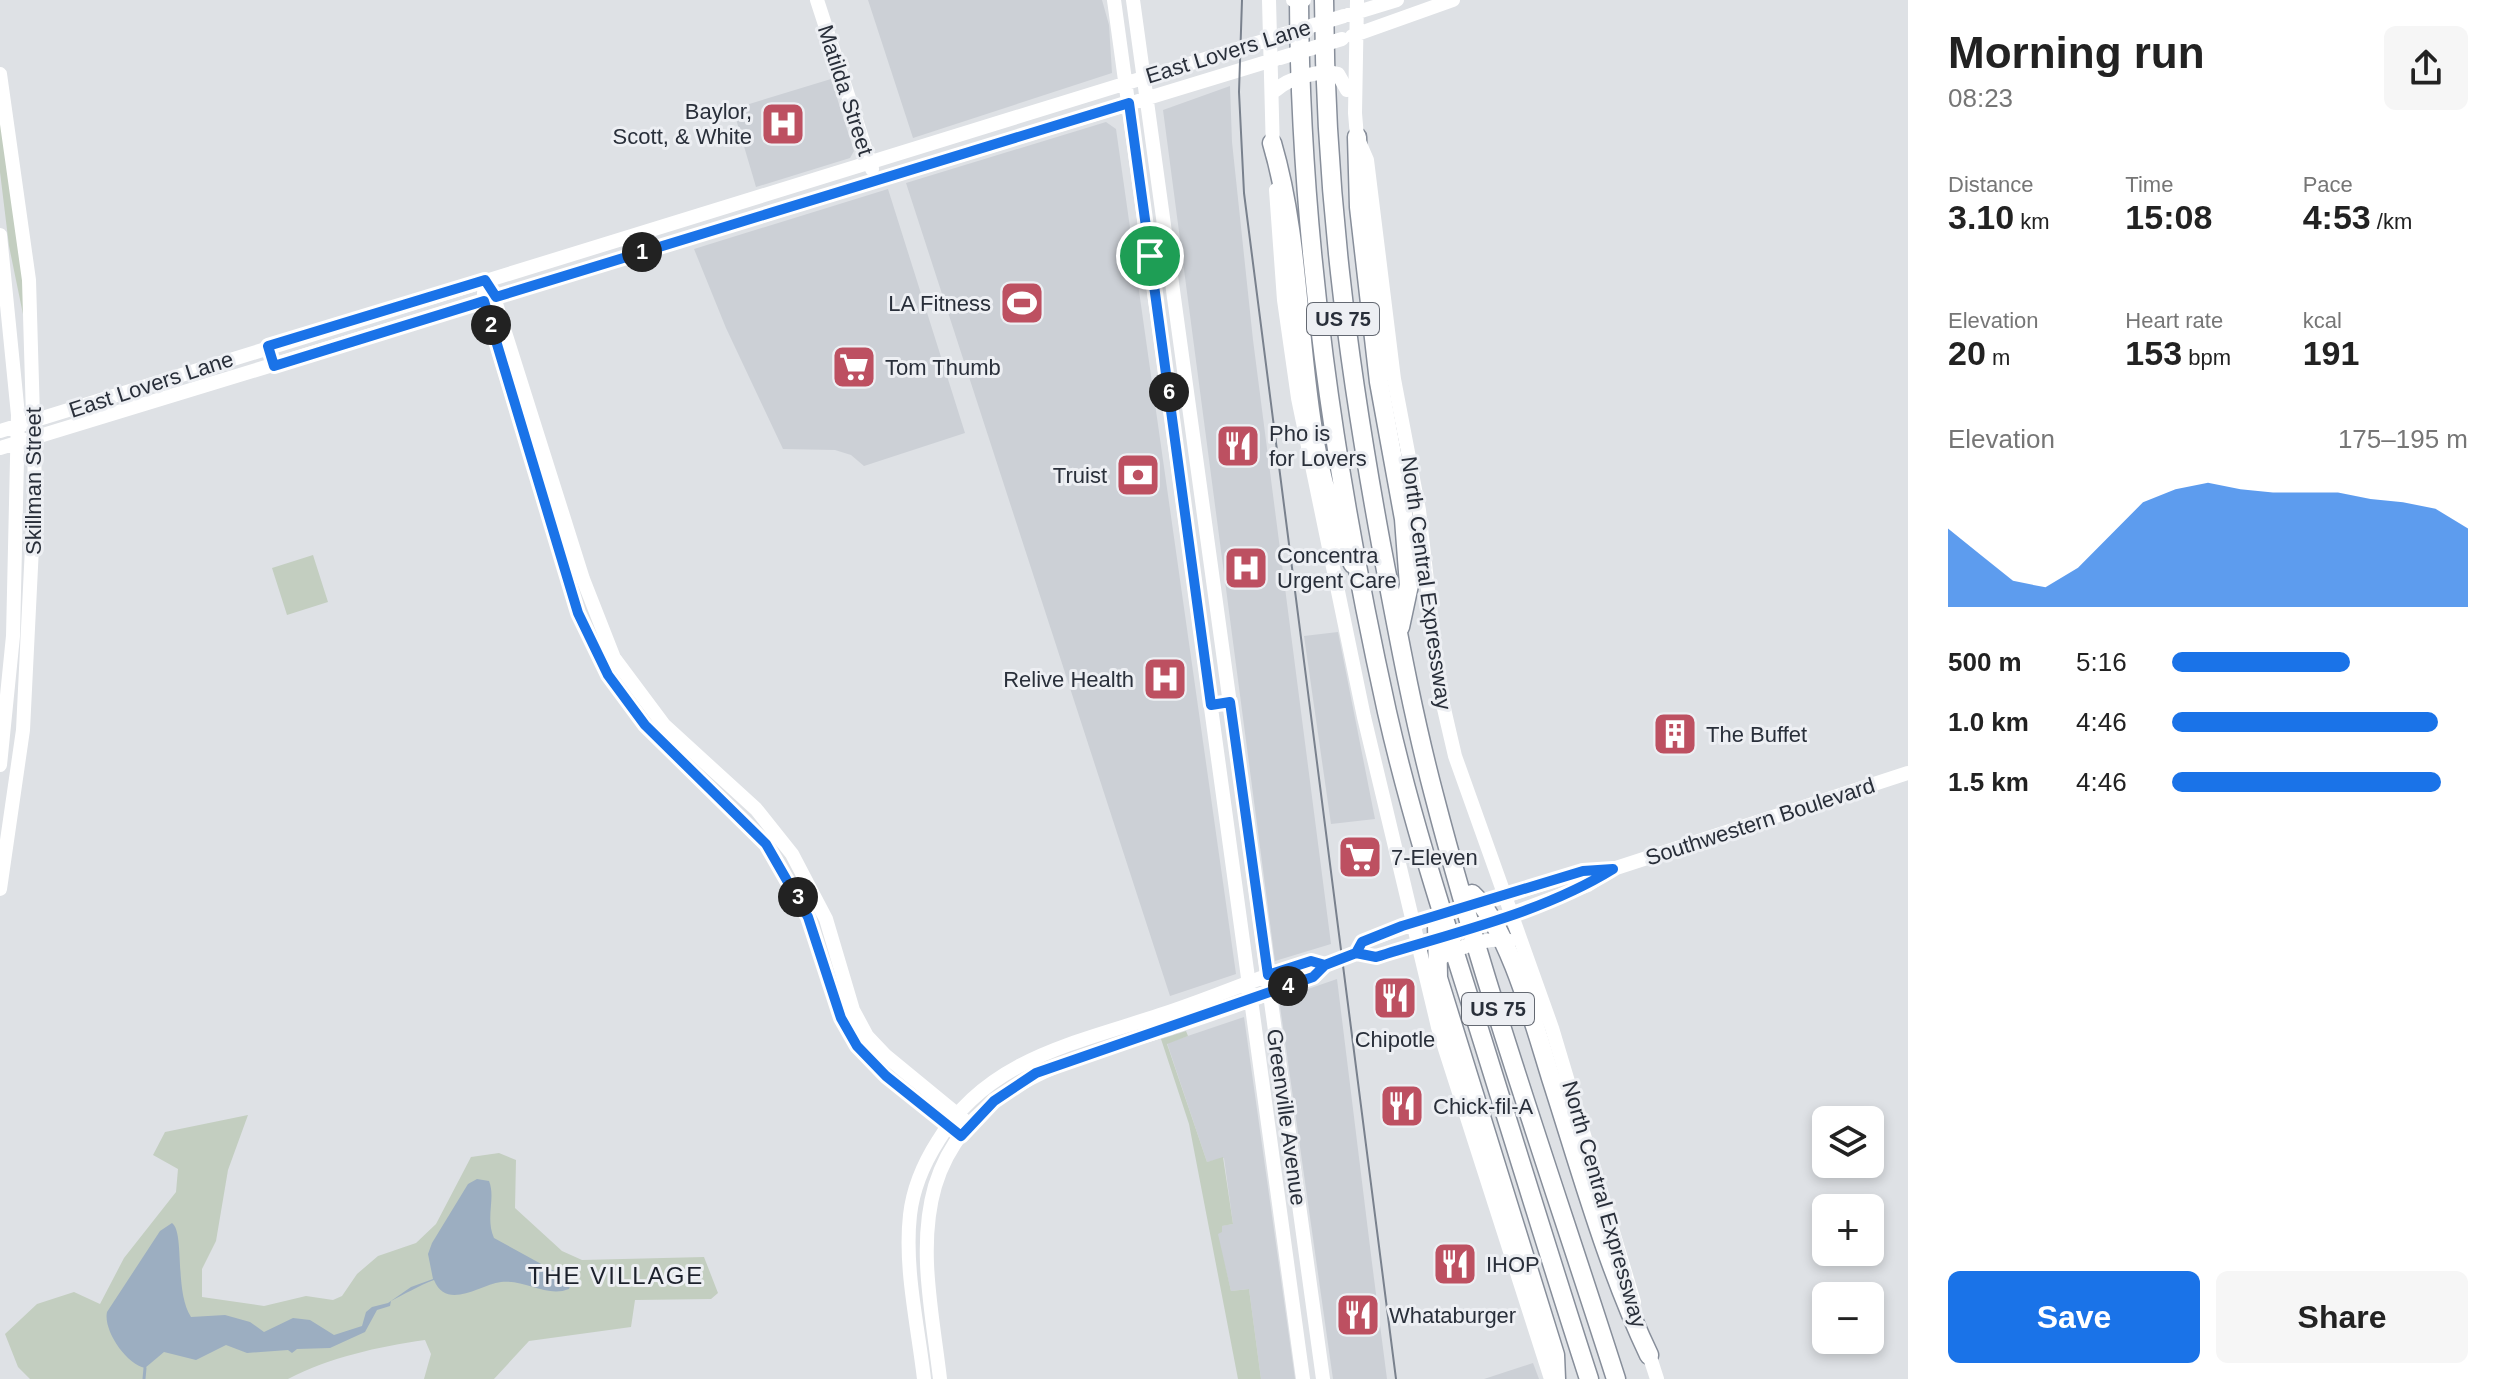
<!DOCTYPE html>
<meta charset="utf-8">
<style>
:root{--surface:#fff;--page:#f6f6f6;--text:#222;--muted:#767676;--accent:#1a73e8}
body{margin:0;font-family:Helvetica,sans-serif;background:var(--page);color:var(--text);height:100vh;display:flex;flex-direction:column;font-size:30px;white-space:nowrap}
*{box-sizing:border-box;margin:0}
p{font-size:26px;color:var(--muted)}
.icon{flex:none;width:44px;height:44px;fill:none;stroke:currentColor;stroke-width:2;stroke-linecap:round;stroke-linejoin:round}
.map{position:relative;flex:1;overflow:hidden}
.drawer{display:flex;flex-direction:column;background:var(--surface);width:600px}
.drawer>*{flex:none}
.buttons{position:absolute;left:1812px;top:1106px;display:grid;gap:16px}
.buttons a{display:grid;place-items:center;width:72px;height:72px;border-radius:12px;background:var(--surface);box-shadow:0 4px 12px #0003;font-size:40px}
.pin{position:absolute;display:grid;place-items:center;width:68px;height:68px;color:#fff;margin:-34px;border:4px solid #fff;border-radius:50%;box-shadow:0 2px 8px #0007}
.km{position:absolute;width:40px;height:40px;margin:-20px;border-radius:50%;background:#222;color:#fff;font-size:22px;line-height:40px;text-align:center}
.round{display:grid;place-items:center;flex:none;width:84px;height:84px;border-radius:12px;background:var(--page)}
.overview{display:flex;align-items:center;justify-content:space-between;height:136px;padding:0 40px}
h1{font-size:44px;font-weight:600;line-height:60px}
.metrics{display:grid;grid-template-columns:repeat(3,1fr);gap:12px;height:136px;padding:8px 40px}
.metrics div{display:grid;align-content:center}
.metrics b{font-size:34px;font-weight:600}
.metrics small{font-size:22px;font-weight:400}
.metrics p{font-size:22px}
.chart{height:224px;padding:16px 40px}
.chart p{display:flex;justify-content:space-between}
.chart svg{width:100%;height:144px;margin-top:8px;fill:var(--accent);opacity:.7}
.action{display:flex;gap:16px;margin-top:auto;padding:16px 40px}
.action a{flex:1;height:92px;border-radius:12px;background:var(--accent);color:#fff;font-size:32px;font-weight:600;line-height:92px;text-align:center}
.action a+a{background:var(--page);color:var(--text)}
ul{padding:0 40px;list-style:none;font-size:26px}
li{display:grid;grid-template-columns:128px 96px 1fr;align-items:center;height:60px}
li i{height:20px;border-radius:10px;background:var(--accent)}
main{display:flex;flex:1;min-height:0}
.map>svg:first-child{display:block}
.built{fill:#ccd0d6}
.green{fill:#c3cec0}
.water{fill:#9caec1}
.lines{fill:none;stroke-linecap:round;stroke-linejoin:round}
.stream{stroke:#9caec1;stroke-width:3}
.highway-casing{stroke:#878e9a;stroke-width:21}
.secondary{stroke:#fff;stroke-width:14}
.highway{stroke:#fff;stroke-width:18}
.tram{stroke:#79818d;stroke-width:2}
.secondary-bridge{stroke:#fff;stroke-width:14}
.route-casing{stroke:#fff;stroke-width:16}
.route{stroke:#1a73e8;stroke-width:10}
.labels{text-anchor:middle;stroke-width:6;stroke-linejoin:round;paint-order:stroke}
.shield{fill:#edeff3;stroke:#646972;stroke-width:2}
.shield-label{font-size:20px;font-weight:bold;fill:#292f3a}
.street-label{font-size:22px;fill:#292f3a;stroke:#edeff3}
.poi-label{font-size:22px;fill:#292f3a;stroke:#edeff3;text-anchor:start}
.neighbourhood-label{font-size:24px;letter-spacing:2px;fill:#1b202b;stroke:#edeff3}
</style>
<main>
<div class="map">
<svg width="1908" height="1379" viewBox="0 0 1908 1379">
<rect width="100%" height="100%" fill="#dee1e5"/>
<!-- built -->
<path class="built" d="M 868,0 L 1102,0 L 1109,25 L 1112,73 L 913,138 Z
M 831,79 L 854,151 L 850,158 L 756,187 L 733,109 Z
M 1230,86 L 1232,142 L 1253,340 L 1331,944 L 1275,961 L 1163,110 Z
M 1106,122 L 1116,129 L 1236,974 L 1170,996 L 906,183 Z
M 888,189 L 965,433 L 864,466 L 851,455 L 835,450 L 783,449 L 726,328 L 694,249 Z
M 1338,632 L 1375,819 L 1331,824 L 1304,636 Z
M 1337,979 L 1372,1263 L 1387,1379 L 1333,1379 L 1279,999 Z
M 1244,1017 L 1295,1379 L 1261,1379 L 1249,1289 L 1231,1291 L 1217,1234 L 1221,1226 L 1233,1224 L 1224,1158 L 1207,1162 L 1167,1043 Z
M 1533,1363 L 1539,1379 L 1484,1379 Z"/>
<!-- green -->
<path class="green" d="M 0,115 L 22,252 L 24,319 L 9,246 L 0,172 Z
M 313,555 L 328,602 L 287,615 L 272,568 Z
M 1186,1031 L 1188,1036 L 1167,1044 L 1207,1162 L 1223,1157 L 1233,1224 L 1222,1226 L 1222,1232 L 1218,1234 L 1231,1291 L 1249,1289 L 1261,1379 L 1238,1379 L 1189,1124 L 1161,1039 Z
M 248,1115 L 228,1170 L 216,1241 L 202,1269 L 202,1297 L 264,1306 L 306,1296 L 333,1300 L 342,1296 L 357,1274 L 378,1256 L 416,1243 L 436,1224 L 471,1157 L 499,1153 L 516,1160 L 515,1208 L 562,1251 L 582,1260 L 704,1257 L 718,1293 L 711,1299 L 635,1300 L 631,1327 L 529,1341 L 494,1379 L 424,1379 L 431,1354 L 425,1340 C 377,1347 331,1357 288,1379 L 30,1379 L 18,1367 L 5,1334 L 37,1304 L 74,1292 L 100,1304 L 124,1258 L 176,1192 L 178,1169 L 153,1155 L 165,1132 Z"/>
<!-- water -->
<path class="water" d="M 477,1179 L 489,1181 C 496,1198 485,1218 494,1238 L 565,1277 L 571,1282 L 569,1289 C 547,1298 524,1279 501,1282 C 479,1285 447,1311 434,1280 C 418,1286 405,1294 391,1301 L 390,1306 L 377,1310 L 365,1332 L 330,1348 L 297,1349 L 292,1353 L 288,1350 L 247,1353 L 226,1345 L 196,1360 L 164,1352 L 145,1368 C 126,1364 103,1330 107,1312 L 160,1231 L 172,1223 C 185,1232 174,1291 191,1317 L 225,1315 L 250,1322 L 264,1332 L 293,1318 L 310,1320 L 334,1335 L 362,1326 L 366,1312 L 372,1307 L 388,1303 L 411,1287 L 433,1279 L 428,1254 L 432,1243 L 468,1184 Z"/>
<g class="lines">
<!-- stream -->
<path class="stream" d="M 144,1379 L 145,1368"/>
<!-- highway casing -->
<g class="highway-casing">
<path id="highway" d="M 1299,0 C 1300,240 1335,477 1387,712 C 1411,818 1445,922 1478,1026 C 1515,1144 1551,1262 1589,1379
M 1324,0 C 1325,189 1347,359 1381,544 C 1397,628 1412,712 1434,795 C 1485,992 1554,1185 1616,1379
M 1357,137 L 1359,207 L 1379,382 L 1404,519 L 1409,585 L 1400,627
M 1272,143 C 1312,279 1289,434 1353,564
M 1472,894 C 1509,928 1535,1027 1551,1078 C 1581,1171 1607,1267 1649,1355
M 1437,924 L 1438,978 L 1555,1355 L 1556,1379"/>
</g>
<!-- secondary -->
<path class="secondary" d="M 817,0 L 872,169
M 1114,0 L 1303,1379
M 1133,0 L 1323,1379
M 1269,0 L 1273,153
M 1357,0 L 1355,113 L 1357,137 L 1367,160 L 1394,379 L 1419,510 L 1439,687 L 1455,756 L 1552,1028 L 1634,1302
M 1348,15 L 1397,0
M 1352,36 L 1453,0
M 0,74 L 29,280 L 35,486 L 23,730 L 0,889
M 1276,190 L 1284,300 L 1298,398 L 1364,717 L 1438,1027 L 1551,1379
M 0,235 L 18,415 L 13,636 L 0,765
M 492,291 L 583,579 L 614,658 L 664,725 L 756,809 L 792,854 L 826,919 L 853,1010 L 867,1036 L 886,1056 L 970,1125
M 484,293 L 486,310 L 578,613 L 608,675 L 645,725 L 766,844 L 808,917 L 841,1018 L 857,1046 L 886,1076 L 961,1136
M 0,431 L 1276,37
M 0,448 L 1276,59
M 1496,899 L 1583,871 L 1613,869 L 1908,773
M 1505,916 L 1588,885 L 1611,870
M 1356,953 L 1376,957 L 1424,942
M 1646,1345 L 1657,1379
M 924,1379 C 918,1326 904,1268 910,1215 C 913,1188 924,1163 938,1141 C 987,1059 1076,1043 1160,1015 C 1204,1001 1247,982 1292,967 L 1311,961 L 1325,965
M 940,1379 C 933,1317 917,1248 935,1186 C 968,1076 1088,1056 1182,1024 C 1226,1010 1269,993 1313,977 L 1325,965 L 1356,953 L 1362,942 L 1420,922"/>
<!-- highway -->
<use href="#highway" class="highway"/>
<!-- tram -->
<path class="tram" d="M 1242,0 L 1239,92 L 1244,193 L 1396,1379"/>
<!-- secondary-bridge -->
<path class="secondary-bridge" d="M 1293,0 L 1304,0
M 1281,35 L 1344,16
M 1280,58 L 1342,39
M 1276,90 C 1288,78 1322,69 1338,74 L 1347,90
M 1420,922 L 1495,899
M 1424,942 L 1501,917
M 1429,969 C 1443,950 1487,936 1510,941"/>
</g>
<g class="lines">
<!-- route casing -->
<g class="route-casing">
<path id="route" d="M 1150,256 L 1129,103 L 496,297 L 485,280 L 268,346 L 274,366 L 484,301 L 578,613 L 608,675 L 645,725 L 766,844 L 808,917 L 841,1018 L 857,1046 L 886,1076 L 961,1136 L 994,1101 L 1036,1073 L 1313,977 L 1325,965 L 1356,953 L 1376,957 C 1455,932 1542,913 1613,869 L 1583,871 L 1402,926 L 1362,942 L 1356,953 L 1325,965 L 1311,961 L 1268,975 L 1230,702 L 1211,705 L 1150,256"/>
</g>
<!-- route -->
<use href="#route" class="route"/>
</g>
<!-- icons -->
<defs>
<g id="hospital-square" transform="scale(2.3)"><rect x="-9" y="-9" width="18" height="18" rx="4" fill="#bd5061" stroke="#edeff3"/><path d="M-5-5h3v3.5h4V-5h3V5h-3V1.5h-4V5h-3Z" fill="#fff"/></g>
<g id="stadium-square" transform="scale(2.3)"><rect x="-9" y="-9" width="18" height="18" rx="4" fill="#bd5061" stroke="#edeff3"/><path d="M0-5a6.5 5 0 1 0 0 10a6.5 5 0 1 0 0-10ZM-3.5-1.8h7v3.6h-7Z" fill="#fff"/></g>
<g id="supermarket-square" transform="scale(2.3)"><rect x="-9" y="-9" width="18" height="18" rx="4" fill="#bd5061" stroke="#edeff3"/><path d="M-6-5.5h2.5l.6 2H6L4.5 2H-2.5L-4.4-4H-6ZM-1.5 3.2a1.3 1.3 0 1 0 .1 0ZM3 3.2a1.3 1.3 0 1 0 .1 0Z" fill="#fff"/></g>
<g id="restaurant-square" transform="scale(2.3)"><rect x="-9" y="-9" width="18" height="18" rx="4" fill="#bd5061" stroke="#edeff3"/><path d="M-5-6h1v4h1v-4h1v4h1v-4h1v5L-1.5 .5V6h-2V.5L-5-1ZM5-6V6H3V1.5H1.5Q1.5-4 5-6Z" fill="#fff"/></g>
<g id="bank-square" transform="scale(2.3)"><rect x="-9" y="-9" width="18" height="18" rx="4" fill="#bd5061" stroke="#edeff3"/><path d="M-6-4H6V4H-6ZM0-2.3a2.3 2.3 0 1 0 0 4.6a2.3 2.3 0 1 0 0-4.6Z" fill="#fff"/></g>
<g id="building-square" transform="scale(2.3)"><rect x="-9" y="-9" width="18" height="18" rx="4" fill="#bd5061" stroke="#edeff3"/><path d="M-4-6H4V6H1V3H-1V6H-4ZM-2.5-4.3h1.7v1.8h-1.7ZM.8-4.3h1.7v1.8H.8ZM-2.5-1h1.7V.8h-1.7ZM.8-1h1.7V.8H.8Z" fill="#fff"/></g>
</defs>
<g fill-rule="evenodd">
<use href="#hospital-square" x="783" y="124"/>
<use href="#stadium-square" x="1022" y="303"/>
<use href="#supermarket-square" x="854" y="367"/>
<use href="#restaurant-square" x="1238" y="446"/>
<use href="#bank-square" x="1138" y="475"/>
<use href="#hospital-square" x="1246" y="568"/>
<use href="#hospital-square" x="1165" y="679"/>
<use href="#building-square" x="1675" y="734"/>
<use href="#supermarket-square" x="1360" y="857"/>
<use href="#restaurant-square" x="1395" y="998"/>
<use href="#restaurant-square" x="1402" y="1106"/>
<use href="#restaurant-square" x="1455" y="1264"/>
<use href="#restaurant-square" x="1358" y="1315"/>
</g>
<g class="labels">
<!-- shield labels -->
<g class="shield">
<rect x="1307" y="303" width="72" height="32" rx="6"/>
<rect x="1462" y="993" width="72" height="32" rx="6"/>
</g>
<g class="shield-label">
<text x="1343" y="326">US 75</text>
<text x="1498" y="1016">US 75</text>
</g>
<!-- street labels -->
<g class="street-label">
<text transform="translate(1228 51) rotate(-17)" y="8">East Lovers Lane</text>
<text transform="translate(846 90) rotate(72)" y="8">Matilda Street</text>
<text transform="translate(151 384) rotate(-18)" y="8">East Lovers Lane</text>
<text transform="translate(33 481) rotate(-90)" y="8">Skillman Street</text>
<text transform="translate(1427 583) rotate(82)" y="8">North Central Expressway</text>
<text transform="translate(1760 821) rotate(-18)" y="8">Southwestern Boulevard</text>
<text transform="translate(1287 1117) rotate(82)" y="8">Greenville Avenue</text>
<text transform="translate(1605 1204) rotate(74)" y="8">North Central Expressway</text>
</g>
<!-- poi labels -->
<g class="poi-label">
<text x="752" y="119" text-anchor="end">Baylor,<tspan x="752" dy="25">Scott, &amp; White</tspan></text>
<text x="991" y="311" text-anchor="end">LA Fitness</text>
<text x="885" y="375">Tom Thumb</text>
<text x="1269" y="441">Pho is<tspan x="1269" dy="25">for Lovers</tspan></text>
<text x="1107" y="483" text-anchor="end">Truist</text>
<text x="1277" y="563">Concentra<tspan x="1277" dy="25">Urgent Care</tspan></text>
<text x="1134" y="687" text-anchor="end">Relive Health</text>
<text x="1706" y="742">The Buffet</text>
<text x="1391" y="865">7-Eleven</text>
<text x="1395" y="1047" text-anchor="middle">Chipotle</text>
<text x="1433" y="1114">Chick-fil-A</text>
<text x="1486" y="1272">IHOP</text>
<text x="1389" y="1323">Whataburger</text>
</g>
<!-- neighbourhood labels -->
<g class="neighbourhood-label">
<text x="616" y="1284">THE VILLAGE</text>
</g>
</g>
</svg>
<div class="buttons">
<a><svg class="icon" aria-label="layers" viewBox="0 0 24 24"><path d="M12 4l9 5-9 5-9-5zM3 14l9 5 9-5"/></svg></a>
<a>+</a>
<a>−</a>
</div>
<div class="pin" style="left:1150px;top:256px;background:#1e9e55"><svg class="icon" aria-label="arrive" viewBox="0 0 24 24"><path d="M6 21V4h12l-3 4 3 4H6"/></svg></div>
<b class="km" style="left:642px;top:252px">1</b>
<b class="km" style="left:491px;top:325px">2</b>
<b class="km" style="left:798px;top:897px">3</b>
<b class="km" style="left:1288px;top:986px">4</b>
<b class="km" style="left:1169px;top:392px">6</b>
</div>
<section class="drawer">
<div class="overview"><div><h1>Morning run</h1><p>08:23</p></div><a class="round"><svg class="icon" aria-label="share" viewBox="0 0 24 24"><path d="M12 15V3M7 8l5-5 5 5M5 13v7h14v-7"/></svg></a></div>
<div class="metrics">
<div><p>Distance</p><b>3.10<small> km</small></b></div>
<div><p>Time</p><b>15:08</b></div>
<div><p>Pace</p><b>4:53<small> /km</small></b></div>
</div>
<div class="metrics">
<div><p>Elevation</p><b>20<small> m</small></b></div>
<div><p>Heart rate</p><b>153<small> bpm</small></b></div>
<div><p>kcal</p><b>191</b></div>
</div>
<div class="chart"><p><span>Elevation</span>175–195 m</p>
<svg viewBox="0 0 160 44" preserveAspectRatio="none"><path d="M0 44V20L10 28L20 36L30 38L40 32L50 22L60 12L70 8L80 6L90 8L100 9L110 9L120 9L130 11L140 12L150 14L160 20V44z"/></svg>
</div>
<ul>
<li><b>500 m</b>5:16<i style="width:60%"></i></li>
<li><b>1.0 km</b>4:46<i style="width:90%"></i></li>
<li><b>1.5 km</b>4:46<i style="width:91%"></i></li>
</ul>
<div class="action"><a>Save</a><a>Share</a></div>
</section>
</main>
